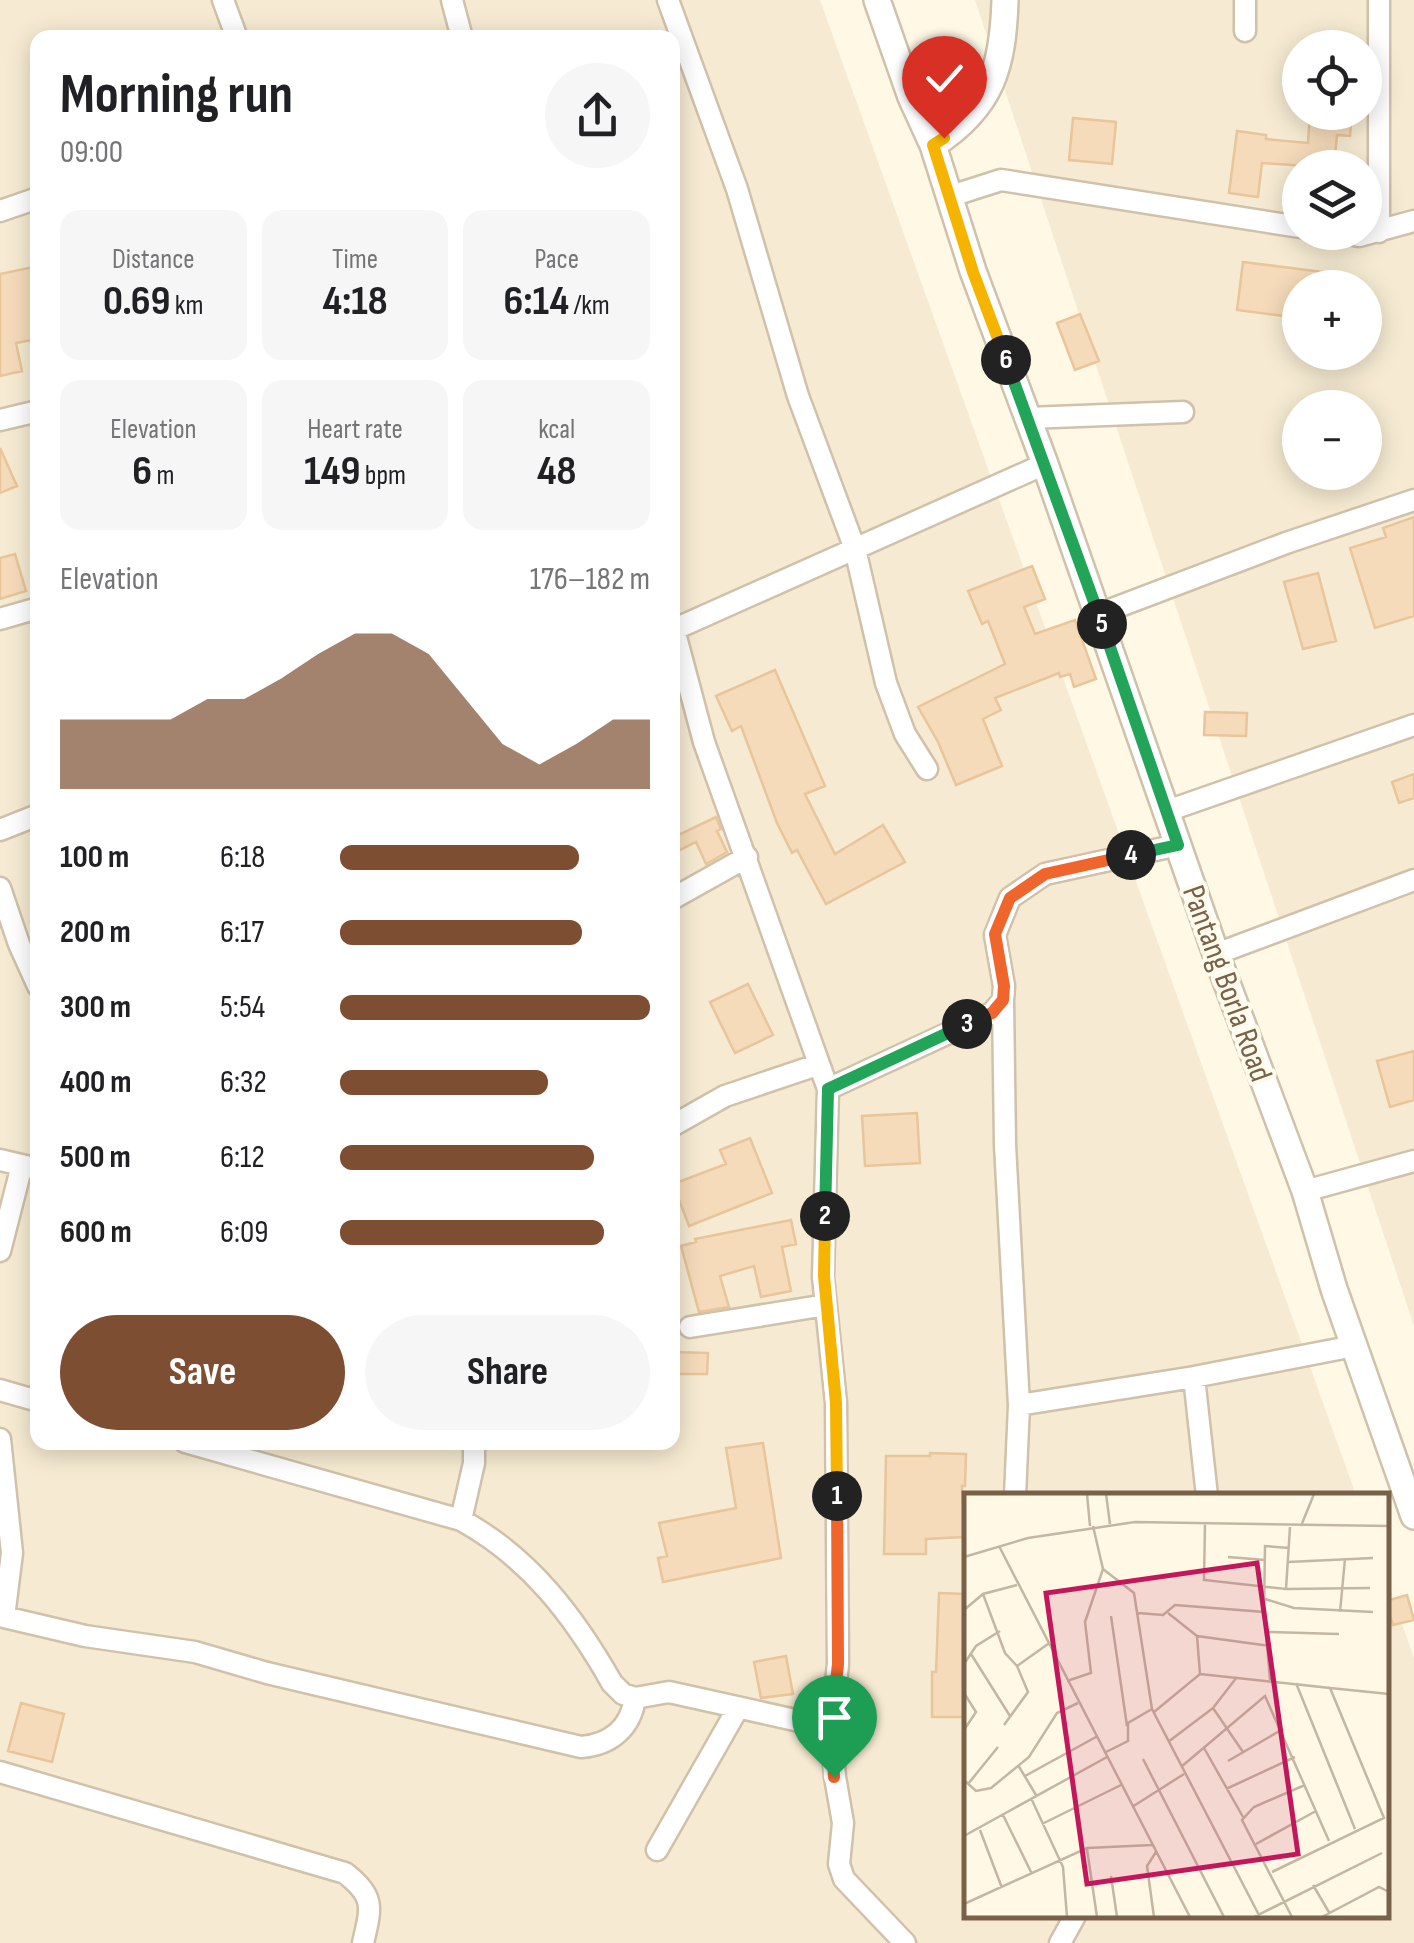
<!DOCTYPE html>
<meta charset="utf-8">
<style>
:root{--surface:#fff;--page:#f6f6f6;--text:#202124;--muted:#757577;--accent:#7d4e32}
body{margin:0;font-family:"Sofia Sans Condensed",sans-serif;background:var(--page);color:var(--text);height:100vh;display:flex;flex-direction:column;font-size:38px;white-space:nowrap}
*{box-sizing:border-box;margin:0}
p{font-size:32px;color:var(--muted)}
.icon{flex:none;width:55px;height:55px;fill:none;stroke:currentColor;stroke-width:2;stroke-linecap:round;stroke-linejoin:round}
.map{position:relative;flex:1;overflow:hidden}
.panel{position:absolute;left:30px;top:30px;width:650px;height:1420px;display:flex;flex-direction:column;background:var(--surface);border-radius:20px;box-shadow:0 5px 25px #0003}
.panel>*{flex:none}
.controls{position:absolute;left:1282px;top:30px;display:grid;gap:20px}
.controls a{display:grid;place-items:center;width:100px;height:100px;border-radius:50%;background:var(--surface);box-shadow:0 5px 25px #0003;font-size:50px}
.pin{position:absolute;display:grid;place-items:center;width:85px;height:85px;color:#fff;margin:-102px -42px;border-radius:50% 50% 50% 0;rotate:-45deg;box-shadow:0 0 10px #0007}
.pin .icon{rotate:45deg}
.km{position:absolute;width:50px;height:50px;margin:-25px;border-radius:50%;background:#222;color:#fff;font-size:28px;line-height:50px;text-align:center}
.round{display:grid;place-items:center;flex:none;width:105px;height:105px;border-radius:52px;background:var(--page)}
.head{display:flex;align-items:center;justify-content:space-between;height:170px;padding:0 30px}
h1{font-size:55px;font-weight:700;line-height:75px}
.metrics{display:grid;grid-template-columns:repeat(3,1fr);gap:15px;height:170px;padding:10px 30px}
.metrics div{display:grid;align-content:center;border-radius:20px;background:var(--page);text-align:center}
.metrics b{font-size:42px;font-weight:700}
.metrics small{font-size:28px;font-weight:400}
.metrics p{font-size:28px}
.chart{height:280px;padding:20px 30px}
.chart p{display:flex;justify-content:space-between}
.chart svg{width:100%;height:180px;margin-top:10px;fill:var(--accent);opacity:.7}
.cta{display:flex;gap:20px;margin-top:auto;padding:20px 30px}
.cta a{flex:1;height:115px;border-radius:60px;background:var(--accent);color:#fff;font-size:40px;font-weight:700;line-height:115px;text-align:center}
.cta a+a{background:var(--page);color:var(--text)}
ul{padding:0 30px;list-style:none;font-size:32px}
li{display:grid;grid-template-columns:160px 120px 1fr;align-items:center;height:75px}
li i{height:25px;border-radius:12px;background:var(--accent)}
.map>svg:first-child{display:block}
.residential{fill:#f6ebd2;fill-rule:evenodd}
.building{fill:#f5dbba;stroke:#e8c59a;stroke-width:2.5}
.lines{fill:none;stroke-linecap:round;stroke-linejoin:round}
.minor-casing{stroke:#d0c1aa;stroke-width:25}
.tertiary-casing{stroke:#d0c1aa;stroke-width:30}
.minor{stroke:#fff;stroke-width:20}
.tertiary{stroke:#fff;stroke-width:25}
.split-1-casing{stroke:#fff;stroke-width:20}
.split-2-casing{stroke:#fff;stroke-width:20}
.split-3-casing{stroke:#fff;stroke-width:20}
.split-4-casing{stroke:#fff;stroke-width:20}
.split-5-casing{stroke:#fff;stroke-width:20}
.split-6-casing{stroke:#fff;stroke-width:20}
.split-7-casing{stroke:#fff;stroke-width:20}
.split-1{stroke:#f0652b;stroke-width:12}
.split-2{stroke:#f5b400;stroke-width:12}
.split-3{stroke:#22a559;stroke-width:12}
.split-4{stroke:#f0652b;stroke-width:12}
.split-5{stroke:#22a559;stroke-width:12}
.split-6{stroke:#22a559;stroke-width:12}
.split-7{stroke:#f5b400;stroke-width:12}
.labels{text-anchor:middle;stroke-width:8;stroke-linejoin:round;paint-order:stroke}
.street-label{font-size:32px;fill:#786148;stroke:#fffbec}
.inset-road{fill:none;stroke:#c4b7a1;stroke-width:2.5}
.view{fill:#c2185b;fill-opacity:0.15;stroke:#c2185b;stroke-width:5}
.inset-edge{fill:none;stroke:#786148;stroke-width:5}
</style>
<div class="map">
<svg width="1414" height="1943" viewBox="0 0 1414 1943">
<rect width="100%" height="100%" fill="#fef8e5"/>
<!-- residential -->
<path class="residential" d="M 0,0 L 820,0 L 1356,1495 L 966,1496 L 966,1916 L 1386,1916 L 1387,1581 L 1414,1658 L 1414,1943 L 0,1943 ZM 38,38 L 672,38 L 672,1442 L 38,1442 Z
M 975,0 L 1414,0 L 1414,1326 ZM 1300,48 L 1365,48 L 1365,112 L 1300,112 ZM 1300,168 L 1365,168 L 1365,232 L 1300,232 ZM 1300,288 L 1365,288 L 1365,352 L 1300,352 ZM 1300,408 L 1365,408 L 1365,472 L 1300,472 Z"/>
<!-- building -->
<path class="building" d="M 1310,112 L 1352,112 L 1350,136 L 1337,135 L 1334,168 L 1262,163 L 1258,197 L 1229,193 L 1237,131 L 1266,135 L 1266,139 L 1308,143 Z
M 1073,118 L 1116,122 L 1112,164 L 1069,160 Z
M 1243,262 L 1331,273 L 1329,288 L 1300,288 L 1300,318 L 1237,310 Z
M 38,266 L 38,339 L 16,343 L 22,371 L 0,376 L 0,274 Z
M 1080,314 L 1099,361 L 1075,370 L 1057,323 Z
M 0,448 L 17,486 L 0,493 Z
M 1414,517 L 1414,616 L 1375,628 L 1350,548 L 1386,537 L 1383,528 Z
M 15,554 L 26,591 L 0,599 L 0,558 Z
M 1032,566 L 1045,599 L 1024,607 L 1035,634 L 1075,620 L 1096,679 L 1074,687 L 1070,674 L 1060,677 L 1059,673 L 995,698 L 1001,710 L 983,719 L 1002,766 L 956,785 L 938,742 L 918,707 L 1005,664 L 988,621 L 982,624 L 968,591 Z
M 1318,573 L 1336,641 L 1303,649 L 1284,582 Z
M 775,670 L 825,786 L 805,794 L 835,854 L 883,825 L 905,862 L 826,904 L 797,850 L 792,853 L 777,823 L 741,726 L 732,731 L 716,696 Z
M 1205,712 L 1247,713 L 1246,736 L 1204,735 Z
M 1414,774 L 1414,798 L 1399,803 L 1392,782 Z
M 716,817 L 721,829 L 717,831 L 727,852 L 706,864 L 696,842 L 672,854 L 672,838 Z
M 748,984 L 773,1035 L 735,1053 L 710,1002 Z
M 1414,1051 L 1414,1100 L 1390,1107 L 1377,1061 Z
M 917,1113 L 920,1163 L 865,1166 L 862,1116 Z
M 750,1138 L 772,1193 L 689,1226 L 673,1184 L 726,1164 L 720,1150 Z
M 791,1220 L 796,1244 L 782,1247 L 791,1291 L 761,1297 L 754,1266 L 720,1276 L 729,1307 L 699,1312 L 681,1246 L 696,1242 L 695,1239 Z
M 672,1352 L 708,1353 L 707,1374 L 672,1374 Z
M 763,1443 L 781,1558 L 663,1582 L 658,1558 L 667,1556 L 659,1523 L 736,1508 L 726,1448 Z
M 930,1453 L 966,1454 L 965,1486 L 962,1486 L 964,1537 L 926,1539 L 926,1554 L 884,1554 L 886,1456 L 930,1456 Z
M 939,1593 L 966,1594 L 966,1717 L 932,1717 L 932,1672 L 936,1672 Z
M 1407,1595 L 1414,1620 L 1393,1625 L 1386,1601 Z
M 786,1656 L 793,1694 L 761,1698 L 754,1662 Z
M 21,1703 L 64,1714 L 52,1762 L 8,1751 Z"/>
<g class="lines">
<!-- minor casing -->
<g class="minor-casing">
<path id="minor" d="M 223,0 L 237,38
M 452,0 L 462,38
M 668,0 L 737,189 L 798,396 L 855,549 L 886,683 L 905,734 L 927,769
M 1245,0 L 1245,31
M 1379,0 L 1379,232
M 948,197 L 1001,180 L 1300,227
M 0,211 L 38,198
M 1337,232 L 1359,236 L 1414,221
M 1028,418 L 1183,412
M 0,420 L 38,411
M 1099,614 L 1286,543 L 1414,500
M 0,619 L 38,608
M 672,622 L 704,742 L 828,1089 L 823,1277 L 836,1403 L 838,1664 L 831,1728 L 835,1777 L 843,1823 L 839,1864 L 844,1879 L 905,1943
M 675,629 L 1045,464
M 1167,811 L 1414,725
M 0,830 L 38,815
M 0,888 L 19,944 L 38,986
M 672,899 L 747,857
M 1216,954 L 1414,880
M 1003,1000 L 1005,1145 L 1019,1405 L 1015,1496
M 828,1089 L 992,1013 L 1003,1000 L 1004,986 L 995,935 L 1010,898 L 1045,874 L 1178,845
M 672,1126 L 725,1096 L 817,1065
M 0,1160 L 38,1169
M 1305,1191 L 1414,1161
M 0,1251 L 22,1165
M 690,1327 L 826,1305
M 0,1390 L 38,1401
M 1019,1405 L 1194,1377
M 0,1439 L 12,1553 L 4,1617 L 85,1636 L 195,1652 L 267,1673 L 581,1747 C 610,1745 631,1728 635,1698
M 185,1442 L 461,1520 C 529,1557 574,1616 612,1683 L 623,1694 L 635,1698 L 669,1692 L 831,1728
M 1207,1496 L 1194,1377 L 1354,1346
M 461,1520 L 474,1463 L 474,1442
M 0,1772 L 345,1873 C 376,1897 371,1908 363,1943
M 657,1850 L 738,1708
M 1060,1943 L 1075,1916"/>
</g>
<!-- tertiary casing -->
<g class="tertiary-casing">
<path id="tertiary" d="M 877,0 L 911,97 L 933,145 L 973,271 L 1045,464 L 1216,954 L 1305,1191 L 1334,1289 L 1414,1516
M 933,145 C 992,107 1003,67 1005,0"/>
</g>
<!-- minor -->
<use href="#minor" class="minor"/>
<!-- tertiary -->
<use href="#tertiary" class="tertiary"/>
</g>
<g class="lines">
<!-- split-1 casing -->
<g class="split-1-casing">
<path id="split-1" d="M 834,1777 L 831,1728 L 838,1664 L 837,1496"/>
</g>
<!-- split-2 casing -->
<g class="split-2-casing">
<path id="split-2" d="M 825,1216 L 824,1276 L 836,1403 L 837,1496"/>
</g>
<!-- split-3 casing -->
<g class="split-3-casing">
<path id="split-3" d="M 825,1216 L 828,1089 L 967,1024"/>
</g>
<!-- split-4 casing -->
<g class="split-4-casing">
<path id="split-4" d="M 967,1024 L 992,1013 L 1003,1000 L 1004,986 L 995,934 L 1010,898 L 1045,874 L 1131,855"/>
</g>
<!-- split-5 casing -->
<g class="split-5-casing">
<path id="split-5" d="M 1102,624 L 1178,845 L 1131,855"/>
</g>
<!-- split-6 casing -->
<g class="split-6-casing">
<path id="split-6" d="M 1006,360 L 1102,624"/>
</g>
<!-- split-7 casing -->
<g class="split-7-casing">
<path id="split-7" d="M 944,138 L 933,145 L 973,272 L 1006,360"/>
</g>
<!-- split-1 -->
<use href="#split-1" class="split-1"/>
<!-- split-2 -->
<use href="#split-2" class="split-2"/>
<!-- split-3 -->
<use href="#split-3" class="split-3"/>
<!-- split-4 -->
<use href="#split-4" class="split-4"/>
<!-- split-5 -->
<use href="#split-5" class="split-5"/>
<!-- split-6 -->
<use href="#split-6" class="split-6"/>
<!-- split-7 -->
<use href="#split-7" class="split-7"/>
</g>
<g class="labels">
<!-- street labels -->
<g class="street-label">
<text transform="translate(1228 983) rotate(70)" y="11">Pantang Borla Road</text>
</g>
</g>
<!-- overview -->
<g transform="translate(964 1493)">
<rect width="425" height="425" fill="#fef8e5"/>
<path class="inset-road" d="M 123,1 L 126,33M 142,1 L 146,31M 241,30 L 240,87 L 322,96M 129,33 L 139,76 L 170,100 L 188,216 L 296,424M 337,33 L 350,1M 326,34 L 322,96 L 406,95M 35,53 L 226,424M 0,64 L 64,45 L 171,29 L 425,33M 264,64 L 301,67M 324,69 L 409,65M 19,101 L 41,160 L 53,173M 301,106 L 330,115 L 409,119M 0,117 L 19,101 L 53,92M 300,119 L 301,53 L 325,55M 376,119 L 381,66M 174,120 L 199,122 L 211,112 L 300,119 L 306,187M 204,120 L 233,143 L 306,153M 147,123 L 163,233M 302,139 L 375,141M 233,143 L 236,181M 7,161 L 46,223M 0,171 L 12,153 L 36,138M 103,188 L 127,180 L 121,129 L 139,76M 332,190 L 391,336M 366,195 L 425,201M 0,200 L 12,219 L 0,237M 249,215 L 273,184M 190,219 L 236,181 L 366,195 L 420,325 L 308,379M 40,232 L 64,199 L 53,173 L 84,151M 204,249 L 249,215 L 279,259M 240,255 L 279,324M 140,260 L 164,248 L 164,230 L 188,216M 179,266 L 260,424M 264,268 L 319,236M 54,272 L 72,302M 217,274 L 301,203 L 365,348M 61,283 L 132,244M 0,287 L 12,298 L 27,295 L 65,264 L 93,220 L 114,210M 4,291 L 34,254M 262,296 L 331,264M 67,305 L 99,374 L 103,424M 168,314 L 220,281M 39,322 L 68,381M 78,331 L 157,292M 16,337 L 38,395M 0,343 L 143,264M 292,351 L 352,318M 123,356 L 133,424M 147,383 L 153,424M 349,392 L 366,421M 0,411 L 123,355 L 188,352M 190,424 L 183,373 L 192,359M 290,424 L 418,360M 328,424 L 278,327 L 290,314 L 341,292M 358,424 L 415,394 L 425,399"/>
<path class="view" d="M 293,70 L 334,361 L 123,391 L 82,100 Z"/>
<rect width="425" height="425" class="inset-edge"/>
</g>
</svg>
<div class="controls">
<a><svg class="icon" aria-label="locate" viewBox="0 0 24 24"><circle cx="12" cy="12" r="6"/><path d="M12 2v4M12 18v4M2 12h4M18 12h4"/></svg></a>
<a><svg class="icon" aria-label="layers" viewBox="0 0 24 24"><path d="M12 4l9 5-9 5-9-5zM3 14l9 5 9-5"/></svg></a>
<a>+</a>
<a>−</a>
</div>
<div class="pin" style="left:834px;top:1777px;background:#1e9e55"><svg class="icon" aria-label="arrive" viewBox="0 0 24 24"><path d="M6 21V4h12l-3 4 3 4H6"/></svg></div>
<div class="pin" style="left:944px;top:138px;background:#d93025"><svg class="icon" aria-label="check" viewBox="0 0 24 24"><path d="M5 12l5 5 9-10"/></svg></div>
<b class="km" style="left:837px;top:1496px">1</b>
<b class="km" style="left:825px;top:1216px">2</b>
<b class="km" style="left:967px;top:1024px">3</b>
<b class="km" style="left:1131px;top:855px">4</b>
<b class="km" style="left:1102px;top:624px">5</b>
<b class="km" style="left:1006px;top:360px">6</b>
<section class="panel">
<div class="head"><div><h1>Morning run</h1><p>09:00</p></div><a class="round"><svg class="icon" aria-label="share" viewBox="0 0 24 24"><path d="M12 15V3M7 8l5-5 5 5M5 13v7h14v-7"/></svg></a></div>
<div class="metrics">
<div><p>Distance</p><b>0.69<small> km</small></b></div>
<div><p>Time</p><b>4:18</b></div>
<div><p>Pace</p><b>6:14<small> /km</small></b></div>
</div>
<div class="metrics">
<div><p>Elevation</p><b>6<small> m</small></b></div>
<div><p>Heart rate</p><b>149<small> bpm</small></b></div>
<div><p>kcal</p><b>48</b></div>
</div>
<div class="chart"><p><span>Elevation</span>176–182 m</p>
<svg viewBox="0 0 160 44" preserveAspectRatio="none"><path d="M0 44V27L10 27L20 27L30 27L40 22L50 22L60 17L70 11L80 6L90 6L100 11L110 22L120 33L130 38L140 33L150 27L160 27V44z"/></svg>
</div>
<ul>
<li><b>100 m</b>6:18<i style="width:77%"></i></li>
<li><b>200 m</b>6:17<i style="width:78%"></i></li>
<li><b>300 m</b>5:54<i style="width:100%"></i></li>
<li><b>400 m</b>6:32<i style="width:67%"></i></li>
<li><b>500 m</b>6:12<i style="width:82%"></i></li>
<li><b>600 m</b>6:09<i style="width:85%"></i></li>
</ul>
<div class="cta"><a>Save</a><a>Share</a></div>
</section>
</div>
